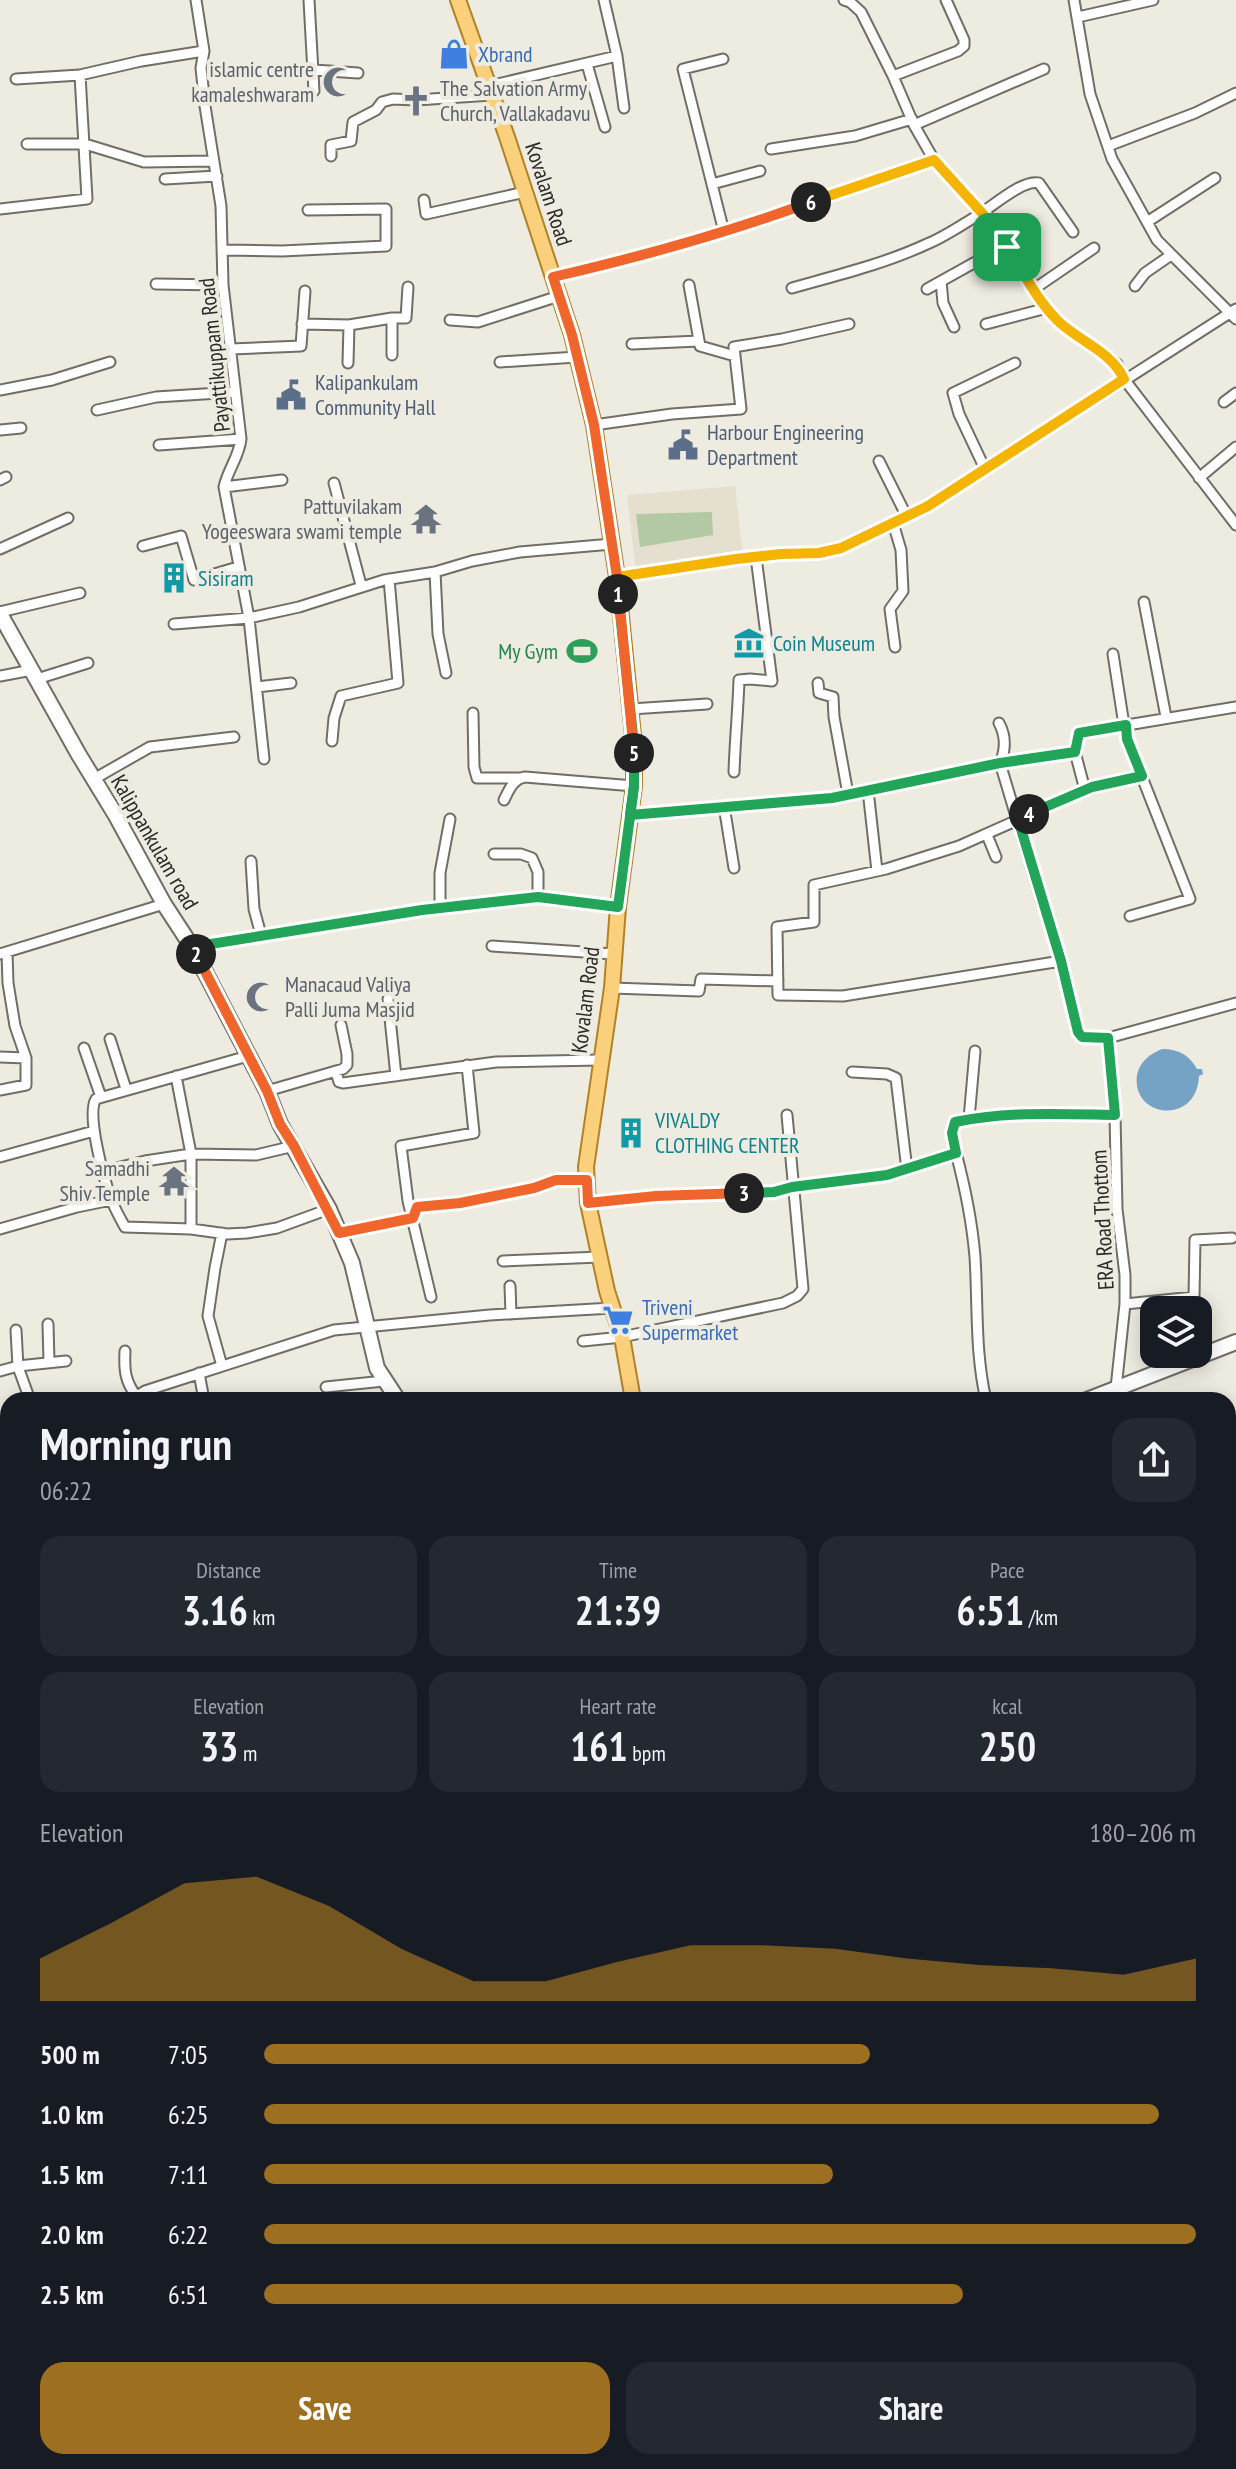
<!DOCTYPE html>
<meta charset="utf-8">
<style>
:root{--surface:#171b24;--page:#242831;--text:#f1f3f6;--muted:#9ea1a6;--accent:#9c7020}
body{margin:0;font-family:"PT Sans Narrow",sans-serif;background:var(--page);color:var(--text);height:100vh;display:flex;flex-direction:column;font-size:30px;white-space:nowrap}
*{box-sizing:border-box;margin:0}
p{font-size:26px;color:var(--muted)}
.icon{flex:none;width:44px;height:44px;fill:none;stroke:currentColor;stroke-width:2;stroke-linecap:round;stroke-linejoin:round}
.map{position:relative;flex:1;overflow:hidden}
.sheet{position:absolute;left:0px;top:1392px;width:1236px;height:1078px;display:flex;flex-direction:column;background:var(--surface);border-radius:24px 24px 0 0;box-shadow:0 4px 20px #0003}
.sheet>*{flex:none}
.fabs{position:absolute;left:1140px;top:1296px;display:grid;gap:16px}
.fabs a{display:grid;place-items:center;width:72px;height:72px;border-radius:16px;background:var(--surface);box-shadow:0 4px 20px #0003;font-size:40px}
.pin{position:absolute;display:grid;place-items:center;width:68px;height:68px;color:#fff;margin:-34px;border-radius:16px;box-shadow:0 4px 12px #0006}
.km{position:absolute;width:40px;height:40px;margin:-20px;border-radius:50%;background:#222;color:#fff;font-size:22px;line-height:40px;text-align:center}
.round{display:grid;place-items:center;flex:none;width:84px;height:84px;border-radius:24px;background:var(--page)}
.head{display:flex;align-items:center;justify-content:space-between;height:136px;padding:0 40px}
h1{font-size:44px;font-weight:700;line-height:60px}
.figures{display:grid;grid-template-columns:repeat(3,1fr);gap:12px;height:136px;padding:8px 40px}
.figures div{display:grid;align-content:center;border-radius:20px;background:var(--page);text-align:center}
.figures b{font-size:40px;font-weight:700}
.figures small{font-size:22px;font-weight:400}
.figures p{font-size:22px}
.chart{height:224px;padding:16px 40px}
.chart p{display:flex;justify-content:space-between}
.chart svg{width:100%;height:144px;margin-top:8px;fill:var(--accent);opacity:.7}
.action{display:flex;gap:16px;margin-top:auto;padding:16px 40px}
.action a{flex:1;height:92px;border-radius:24px;background:var(--accent);color:#fff;font-size:32px;font-weight:700;line-height:92px;text-align:center}
.action a+a{background:var(--page);color:var(--text)}
ul{padding:0 40px;list-style:none;font-size:26px}
li{display:grid;grid-template-columns:128px 96px 1fr;align-items:center;height:60px}
li i{height:20px;border-radius:10px;background:var(--accent)}
.map>svg:first-child{display:block}
.built{fill:#e5dfcf}
.green{fill:#b3c8a4}
.water{fill:#75a3c6}
.lines{fill:none;stroke-linecap:round;stroke-linejoin:round}
.street-casing{stroke:#716e66;stroke-width:13}
.secondary-casing{stroke:#716e66;stroke-width:18}
.primary-casing{stroke:#b18226;stroke-width:18}
.street{stroke:#fff;stroke-width:9}
.secondary{stroke:#fff;stroke-width:14}
.primary{stroke:#fbd07d;stroke-width:14}
.split-1-casing{stroke:#fff;stroke-width:16}
.split-2-casing{stroke:#fff;stroke-width:16}
.split-3-casing{stroke:#fff;stroke-width:16}
.split-4-casing{stroke:#fff;stroke-width:16}
.split-5-casing{stroke:#fff;stroke-width:16}
.split-6-casing{stroke:#fff;stroke-width:16}
.split-7-casing{stroke:#fff;stroke-width:16}
.split-1{stroke:#f5b400;stroke-width:10}
.split-2{stroke:#22a559;stroke-width:10}
.split-3{stroke:#f0652b;stroke-width:10}
.split-4{stroke:#22a559;stroke-width:10}
.split-5{stroke:#22a559;stroke-width:10}
.split-6{stroke:#f0652b;stroke-width:10}
.split-7{stroke:#f5b400;stroke-width:10}
.labels{text-anchor:middle;stroke-width:8;stroke-linejoin:round;paint-order:stroke}
.shop-label{font-size:22px;fill:#366cbe;stroke:#eeebe1;text-anchor:start}
.worship-label{font-size:22px;fill:#5b616d;stroke:#eeebe1;text-anchor:end}
.street-label{font-size:22px;fill:#2c2a27;stroke:#eeebe1}
.service-label{font-size:22px;fill:#4e5e75;stroke:#eeebe1;text-anchor:start}
.culture-label{font-size:22px;fill:#0d838f;stroke:#eeebe1;text-anchor:start}
.leisure-label{font-size:22px;fill:#27864d;stroke:#eeebe1;text-anchor:end}
</style>
<div class="map">
<svg width="1236" height="2469" viewBox="0 0 1236 2469">
<rect width="100%" height="100%" fill="#eeebe1"/>
<!-- built -->
<path class="built" d="M 735,486 L 743,556 L 636,572 L 627,495 Z"/>
<!-- green -->
<path class="green" d="M 712,512 L 713,535 L 640,547 L 636,514 Z"/>
<!-- water -->
<path class="water" d="M 1162,1049 C 1179,1049 1189,1055 1197,1069 L 1202,1069 L 1203,1074 L 1199,1076 C 1197,1126 1131,1118 1137,1075 C 1140,1061 1150,1054 1162,1049 Z
M 0,2400 L 8,2400 L 8,2462 L 28,2462 L 27,2469 L 0,2469 Z"/>
<g class="lines">
<!-- street casing -->
<g class="street-casing">
<path id="street" d="M 196,0 L 204,51 L 201,68 L 205,106 L 221,206 L 223,285 L 241,439 C 239,457 228,469 224,487 L 249,618 L 299,607 L 384,580 L 435,572 L 472,561 L 520,552 L 612,544
M 309,0 L 314,91
M 844,0 L 850,2 L 861,12 L 893,76 L 914,125 L 934,160 L 982,213 L 1007,247 L 1047,308 L 1059,322 L 1117,364 L 1124,379 L 1236,525
M 1074,0 L 1090,94 L 1112,159 L 1157,240 L 1236,319
M 1078,17 L 1153,0
M 617,56 L 624,108
M 723,59 L 683,69 L 724,232
M 587,64 L 605,127
M 314,70 L 358,73
M 893,76 L 958,51 L 964,46 L 964,40 L 946,0
M 16,79 L 80,75 L 141,61 L 204,51
M 489,86 L 617,56 L 604,0
M 914,125 L 1044,69
M 27,144 L 85,144 L 144,162 L 214,161
M 1108,146 L 1195,113 L 1236,93
M 771,149 L 855,136 L 912,119
M 331,156 L 331,145 L 351,141 L 353,122 L 376,110 L 382,102 L 393,99 L 416,100 L 492,95
M 165,179 L 217,176
M 712,184 L 760,171
M 424,200 L 426,214 L 525,192
M 0,209 L 87,199 L 80,75
M 1147,222 L 1215,178
M 224,250 L 282,251 L 386,246 L 386,209 L 308,210
M 553,277 L 622,261 L 757,222 L 934,160
M 941,281 L 943,303 L 954,327
M 156,284 L 223,285
M 689,285 L 700,346 L 735,356
M 1135,286 L 1145,273 L 1171,255
M 792,288 C 838,275 884,264 927,244 C 944,237 960,226 975,217 C 991,208 1022,179 1039,183 L 1073,232
M 927,289 L 1006,245
M 1034,289 L 1094,248
M 450,320 L 478,322 L 559,296
M 302,324 L 349,325 L 392,318 L 406,318 L 408,287
M 986,324 L 1047,308
M 632,344 L 699,341
M 231,349 L 301,346 L 305,291
M 392,355 L 392,318
M 500,362 L 577,357
M 348,363 L 349,325
M 0,390 L 52,380 L 110,362
M 1224,402 L 1236,393
M 97,410 L 156,397 L 235,392
M 594,425 L 672,414 L 741,409 L 734,347 L 782,339 L 849,324
M 0,430 L 21,428
M 159,445 L 241,439
M 879,461 L 907,517
M 985,469 L 959,414 L 953,393 L 1015,363
M 1199,478 L 1236,447
M 0,480 L 6,477
M 334,483 L 361,585
M 224,487 L 282,480
M 893,523 L 901,550 L 903,591 L 890,609 L 895,647
M 143,546 L 181,536 L 194,580 L 238,567
M 0,549 L 68,518
M 435,572 L 438,634 L 446,673
M 617,577 L 736,559 L 781,554 L 819,553 L 841,548 L 928,506 L 1236,309
M 1144,602 L 1166,717
M 0,612 L 80,593
M 174,624 L 249,618 L 264,759
M 1113,654 L 1124,725
M 0,676 L 32,670
M 37,679 L 88,663
M 818,683 L 819,693 L 833,697 L 834,717 L 848,794
M 257,687 L 291,683
M 631,709 L 707,704
M 473,713 L 474,767 L 477,778 L 519,778
M 999,723 C 1006,736 1006,749 1000,763 L 1041,900 L 1061,961 L 1078,1032 L 1082,1037 L 1108,1038
M 1126,725 L 1127,739 L 1190,899 L 1130,916
M 332,741 L 334,718 L 341,696 L 398,683 L 389,579
M 734,772 C 735,741 738,711 739,680 L 750,679 L 772,681 L 756,557
M 94,779 L 150,747 L 234,737
M 868,790 L 877,871
M 1085,790 L 1142,776
M 504,800 C 509,790 513,779 525,777 L 634,786
M 724,806 L 734,868
M 630,815 L 832,798 L 1000,763 L 1075,752
M 987,835 L 996,857
M 494,854 L 521,854 L 532,858 L 538,872 L 538,897
M 251,861 L 254,909 L 261,935
M 440,908 L 440,873 L 450,819
M 492,946 L 614,954
M 192,947 L 422,910 L 538,897 L 618,907
M 0,954 L 164,904
M 1061,961 L 843,996 L 778,995 L 777,927 L 814,922 L 814,885 L 886,869 L 959,846 L 1085,790 L 1075,752 L 1079,733 L 1236,707
M 612,988 L 699,991 L 701,979 L 778,981
M 388,999 L 396,1076
M 110,1039 L 126,1089
M 84,1048 L 101,1097
M 248,1056 L 96,1099 C 86,1114 104,1180 111,1198 C 114,1208 120,1218 125,1227 L 191,1229 L 227,1234 L 247,1233 L 277,1228 L 329,1209
M 0,1057 L 26,1058
M 336,1072 L 339,1082 L 343,1083 L 496,1062 L 600,1060
M 852,1072 L 887,1074 L 896,1078 L 907,1170
M 176,1076 L 191,1154 L 191,1229
M 0,1090 L 26,1085 L 26,1058 L 15,1026 L 8,983 L 7,952
M 267,1091 L 343,1069 L 347,1065 L 347,1054 L 341,1025
M 969,1119 L 975,1051
M 956,1153 C 965,1187 972,1221 975,1257 C 978,1305 975,1353 986,1400
M 0,1157 L 94,1131
M 104,1171 L 145,1161 L 191,1154 L 256,1155 L 294,1146
M 588,1203 L 656,1196 L 774,1192 L 792,1187 L 887,1175 L 956,1153 L 952,1133 L 955,1122 L 1011,1114 L 1115,1115
M 0,1229 L 77,1207 L 111,1200
M 222,1233 L 215,1268 L 208,1316 L 222,1366
M 339,1233 L 413,1218 L 417,1207 L 460,1203 L 534,1188 L 556,1180 L 587,1180
M 503,1261 L 600,1257
M 510,1286 L 511,1314
M 431,1297 L 408,1201 L 401,1146 L 474,1133 L 467,1065
M 1125,1304 L 1194,1297 L 1195,1240 L 1232,1238
M 48,1324 L 49,1362
M 16,1330 L 18,1367 L 30,1400
M 583,1341 L 622,1337 L 783,1303 L 797,1296 L 803,1289 L 787,1115
M 125,1351 C 124,1370 125,1382 137,1397
M 0,1371 L 18,1366 L 66,1361
M 199,1373 L 204,1400
M 326,1387 L 384,1381
M 1116,1388 L 1125,1304 L 1125,1275 L 1117,1209 L 1115,1115 L 1108,1038 L 1236,1003
M 137,1400 L 140,1394 L 145,1391 L 334,1330 L 490,1315 L 612,1308
M 0,1446 L 8,1443
M 1228,1478 L 1236,1476
M 1228,1505 L 1236,1528
M 0,1580 L 6,1579 L 8,1572
M 1228,1639 L 1236,1639
M 1228,1696 L 1236,1694
M 0,1708 L 8,1709
M 0,1808 L 8,1816
M 1228,1848 L 1236,1845
M 0,1864 L 8,1865
M 1228,1950 L 1236,1946
M 0,1993 L 8,1994
M 1228,2100 L 1236,2148
M 1228,2253 L 1236,2253
M 1228,2322 L 1236,2322
M 0,2369 L 8,2368
M 1228,2435 L 1236,2435
M 157,2462 L 157,2469
M 303,2462 L 304,2469
M 365,2462 L 368,2469
M 469,2462 L 469,2469
M 1120,2462 L 1121,2469
M 237,2469 L 261,2462
M 757,2469 L 757,2462"/>
</g>
<!-- secondary casing -->
<g class="secondary-casing">
<path id="secondary" d="M 0,614 L 79,755 L 115,814 L 164,904 L 192,947 L 267,1091 L 280,1124 L 329,1209 L 352,1263 L 377,1368 L 398,1400
M 1087,1400 L 1236,1342
M 0,1610 L 8,1620
M 1228,1784 L 1236,1781
M 0,2191 L 8,2178"/>
</g>
<!-- primary casing -->
<g class="primary-casing">
<path id="primary" d="M 458,0 L 507,137 L 572,335 L 594,425 L 617,577 L 634,745 L 634,786 L 618,907 L 612,988 L 586,1167 L 588,1203 L 607,1291 L 622,1337 L 633,1400
M 664,2462 L 666,2469"/>
</g>
<!-- street -->
<use href="#street" class="street"/>
<!-- secondary -->
<use href="#secondary" class="secondary"/>
<!-- primary -->
<use href="#primary" class="primary"/>
</g>
<g class="lines">
<!-- split-1 casing -->
<g class="split-1-casing">
<path id="split-1" d="M 618,594 L 617,577 L 736,559 L 781,554 L 819,553 L 841,548 L 928,506 L 1124,379 C 1111,351 1080,342 1058,321 C 1037,300 1023,272 1007,247"/>
</g>
<!-- split-2 casing -->
<g class="split-2-casing">
<path id="split-2" d="M 196,954 L 192,947 L 422,910 L 538,897 L 618,907 L 634,786 L 634,745 L 618,594"/>
</g>
<!-- split-3 casing -->
<g class="split-3-casing">
<path id="split-3" d="M 196,954 L 267,1091 L 280,1124 L 294,1146 L 339,1233 L 413,1218 L 417,1207 L 460,1203 L 534,1188 L 556,1180 L 587,1180 L 588,1203 L 656,1196 L 744,1193"/>
</g>
<!-- split-4 casing -->
<g class="split-4-casing">
<path id="split-4" d="M 744,1193 L 774,1192 L 792,1187 L 887,1175 L 956,1153 L 952,1133 L 955,1122 C 1007,1111 1062,1114 1115,1115 L 1108,1038 L 1082,1037 L 1078,1032 L 1061,961 L 1018,819 L 1029,814"/>
</g>
<!-- split-5 casing -->
<g class="split-5-casing">
<path id="split-5" d="M 634,753 L 634,786 L 630,815 L 832,798 L 1000,763 L 1075,752 L 1079,733 L 1126,725 L 1127,739 L 1142,776 L 1092,787 L 1029,814"/>
</g>
<!-- split-6 casing -->
<g class="split-6-casing">
<path id="split-6" d="M 634,753 L 617,577 L 594,425 L 572,335 L 553,277 C 640,257 727,233 811,202"/>
</g>
<!-- split-7 casing -->
<g class="split-7-casing">
<path id="split-7" d="M 811,202 L 934,160 L 982,213 L 1007,247"/>
</g>
<!-- split-1 -->
<use href="#split-1" class="split-1"/>
<!-- split-2 -->
<use href="#split-2" class="split-2"/>
<!-- split-3 -->
<use href="#split-3" class="split-3"/>
<!-- split-4 -->
<use href="#split-4" class="split-4"/>
<!-- split-5 -->
<use href="#split-5" class="split-5"/>
<!-- split-6 -->
<use href="#split-6" class="split-6"/>
<!-- split-7 -->
<use href="#split-7" class="split-7"/>
</g>
<!-- icons -->
<defs>
<g id="shop-bare" transform="scale(2.4)"><path d="M-5-2.5h2.3a2.7 3.5 0 0 1 5.4 0H5L5.5 6h-11ZM-1.5-2.5h3a1.5 2.3 0 0 0-3 0Z" fill="#3f7fe0" stroke="#eeebe1" stroke-width="2.5" paint-order="stroke"/></g>
<g id="mosque-bare" transform="scale(2.4)"><path d="M3.5-4.9A6 6 0 1 0 3.5 4.9A5 5 0 1 1 3.5-4.9Z" fill="#6b7280" stroke="#eeebe1" stroke-width="2.5" paint-order="stroke"/></g>
<g id="church-bare" transform="scale(2.4)"><path d="M-1.2-6h2.4v3.5h3.3v2.4h-3.3V6h-2.4V-.1h-3.3v-2.4h3.3Z" fill="#6b7280" stroke="#eeebe1" stroke-width="2.5" paint-order="stroke"/></g>
<g id="civic-bare" transform="scale(2.4)"><path d="M-.6-6.5H3V-4.5H.6V-3L4-1V1h2V6H-6V1h2V-1L-.6-3ZM-1.2 2.5V6h2.4V2.5Z" fill="#5c6f8a" stroke="#eeebe1" stroke-width="2.5" paint-order="stroke"/></g>
<g id="temple-bare" transform="scale(2.4)"><path d="M0-6L5-2H3V0L6.5 2.5H4V6H1.5V3h-3V6H-4V2.5H-6.5L-3 0V-2H-5Z" fill="#6b7280" stroke="#eeebe1" stroke-width="2.5" paint-order="stroke"/></g>
<g id="building-bare" transform="scale(2.4)"><path d="M-4-6H4V6H1V3H-1V6H-4ZM-2.5-4.3h1.7v1.8h-1.7ZM.8-4.3h1.7v1.8H.8ZM-2.5-1h1.7V.8h-1.7ZM.8-1h1.7V.8H.8Z" fill="#0f9aa8" stroke="#eeebe1" stroke-width="2.5" paint-order="stroke"/></g>
<g id="museum-bare" transform="scale(2.4)"><path d="M0-6L6-3V-2H-6V-3ZM-5-1h2V3h-2ZM-1-1h2V3h-2ZM3-1h2V3H3ZM-6 4H6V6H-6Z" fill="#0f9aa8" stroke="#eeebe1" stroke-width="2.5" paint-order="stroke"/></g>
<g id="stadium-bare" transform="scale(2.4)"><path d="M0-5a6.5 5 0 1 0 0 10a6.5 5 0 1 0 0-10ZM-3.5-1.8h7v3.6h-7Z" fill="#2e9e5b" stroke="#eeebe1" stroke-width="2.5" paint-order="stroke"/></g>
<g id="supermarket-bare" transform="scale(2.4)"><path d="M-6-5.5h2.5l.6 2H6L4.5 2H-2.5L-4.4-4H-6ZM-1.5 3.2a1.3 1.3 0 1 0 .1 0ZM3 3.2a1.3 1.3 0 1 0 .1 0Z" fill="#3f7fe0" stroke="#eeebe1" stroke-width="2.5" paint-order="stroke"/></g>
</defs>
<g fill-rule="evenodd">
<use href="#shop-bare" x="454" y="54"/>
<use href="#mosque-bare" x="338" y="82"/>
<use href="#church-bare" x="416" y="101"/>
<use href="#civic-bare" x="291" y="395"/>
<use href="#civic-bare" x="683" y="445"/>
<use href="#temple-bare" x="426" y="519"/>
<use href="#building-bare" x="174" y="578"/>
<use href="#museum-bare" x="749" y="643"/>
<use href="#stadium-bare" x="582" y="651"/>
<use href="#mosque-bare" x="261" y="997"/>
<use href="#building-bare" x="631" y="1133"/>
<use href="#temple-bare" x="174" y="1181"/>
<use href="#supermarket-bare" x="618" y="1320"/>
</g>
<g class="labels">
<!-- shop labels -->
<g class="shop-label">
<text x="478" y="62">Xbrand</text>
<text x="642" y="1315">Triveni<tspan x="642" dy="25">Supermarket</tspan></text>
</g>
<!-- worship labels -->
<g class="worship-label">
<text x="314" y="77">islamic centre<tspan x="314" dy="25">kamaleshwaram</tspan></text>
<text x="440" y="96" text-anchor="start">The Salvation Army<tspan x="440" dy="25">Church, Vallakadavu</tspan></text>
<text x="402" y="514">Pattuvilakam<tspan x="402" dy="25">Yogeeswara swami temple</tspan></text>
<text x="285" y="992" text-anchor="start">Manacaud Valiya<tspan x="285" dy="25">Palli Juma Masjid</tspan></text>
<text x="150" y="1176">Samadhi<tspan x="150" dy="25">Shiv Temple</tspan></text>
</g>
<!-- street labels -->
<g class="street-label">
<text transform="translate(549 194) rotate(72)" y="8">Kovalam Road</text>
<text transform="translate(214 355) rotate(-96)" y="8">Payattikuppam Road</text>
<text transform="translate(155 842) rotate(60)" y="8">Kalippankulam road</text>
<text transform="translate(585 1000) rotate(-83)" y="8">Kovalam Road</text>
<text transform="translate(1102 1220) rotate(-93)" y="8">ERA Road Thottom</text>
</g>
<!-- service labels -->
<g class="service-label">
<text x="315" y="390">Kalipankulam<tspan x="315" dy="25">Community Hall</tspan></text>
<text x="707" y="440">Harbour Engineering<tspan x="707" dy="25">Department</tspan></text>
</g>
<!-- culture labels -->
<g class="culture-label">
<text x="198" y="586">Sisiram</text>
<text x="773" y="651">Coin Museum</text>
<text x="655" y="1128">VIVALDY<tspan x="655" dy="25">CLOTHING CENTER</tspan></text>
</g>
<!-- leisure labels -->
<g class="leisure-label">
<text x="558" y="659">My Gym</text>
</g>
</g>
</svg>
<div class="fabs">
<a><svg class="icon" aria-label="layers" viewBox="0 0 24 24"><path d="M12 4l9 5-9 5-9-5zM3 14l9 5 9-5"/></svg></a>
</div>
<div class="pin" style="left:1007px;top:247px;background:#1e9e55"><svg class="icon" aria-label="arrive" viewBox="0 0 24 24"><path d="M6 21V4h12l-3 4 3 4H6"/></svg></div>
<b class="km" style="left:618px;top:594px">1</b>
<b class="km" style="left:196px;top:954px">2</b>
<b class="km" style="left:744px;top:1193px">3</b>
<b class="km" style="left:1029px;top:814px">4</b>
<b class="km" style="left:634px;top:753px">5</b>
<b class="km" style="left:811px;top:202px">6</b>
<section class="sheet">
<div class="head"><div><h1>Morning run</h1><p>06:22</p></div><a class="round"><svg class="icon" aria-label="share" viewBox="0 0 24 24"><path d="M12 15V3M7 8l5-5 5 5M5 13v7h14v-7"/></svg></a></div>
<div class="figures">
<div><p>Distance</p><b>3.16<small> km</small></b></div>
<div><p>Time</p><b>21:39</b></div>
<div><p>Pace</p><b>6:51<small> /km</small></b></div>
</div>
<div class="figures">
<div><p>Elevation</p><b>33<small> m</small></b></div>
<div><p>Heart rate</p><b>161<small> bpm</small></b></div>
<div><p>kcal</p><b>250</b></div>
</div>
<div class="chart"><p><span>Elevation</span>180–206 m</p>
<svg viewBox="0 0 160 44" preserveAspectRatio="none"><path d="M0 44V31L10 20L20 8L30 6L40 15L50 28L60 38L70 38L80 32L90 27L100 27L110 28L120 31L130 33L140 34L150 36L160 31V44z"/></svg>
</div>
<ul>
<li><b>500 m</b>7:05<i style="width:65%"></i></li>
<li><b>1.0 km</b>6:25<i style="width:96%"></i></li>
<li><b>1.5 km</b>7:11<i style="width:61%"></i></li>
<li><b>2.0 km</b>6:22<i style="width:100%"></i></li>
<li><b>2.5 km</b>6:51<i style="width:75%"></i></li>
</ul>
<div class="action"><a>Save</a><a>Share</a></div>
</section>
</div>
